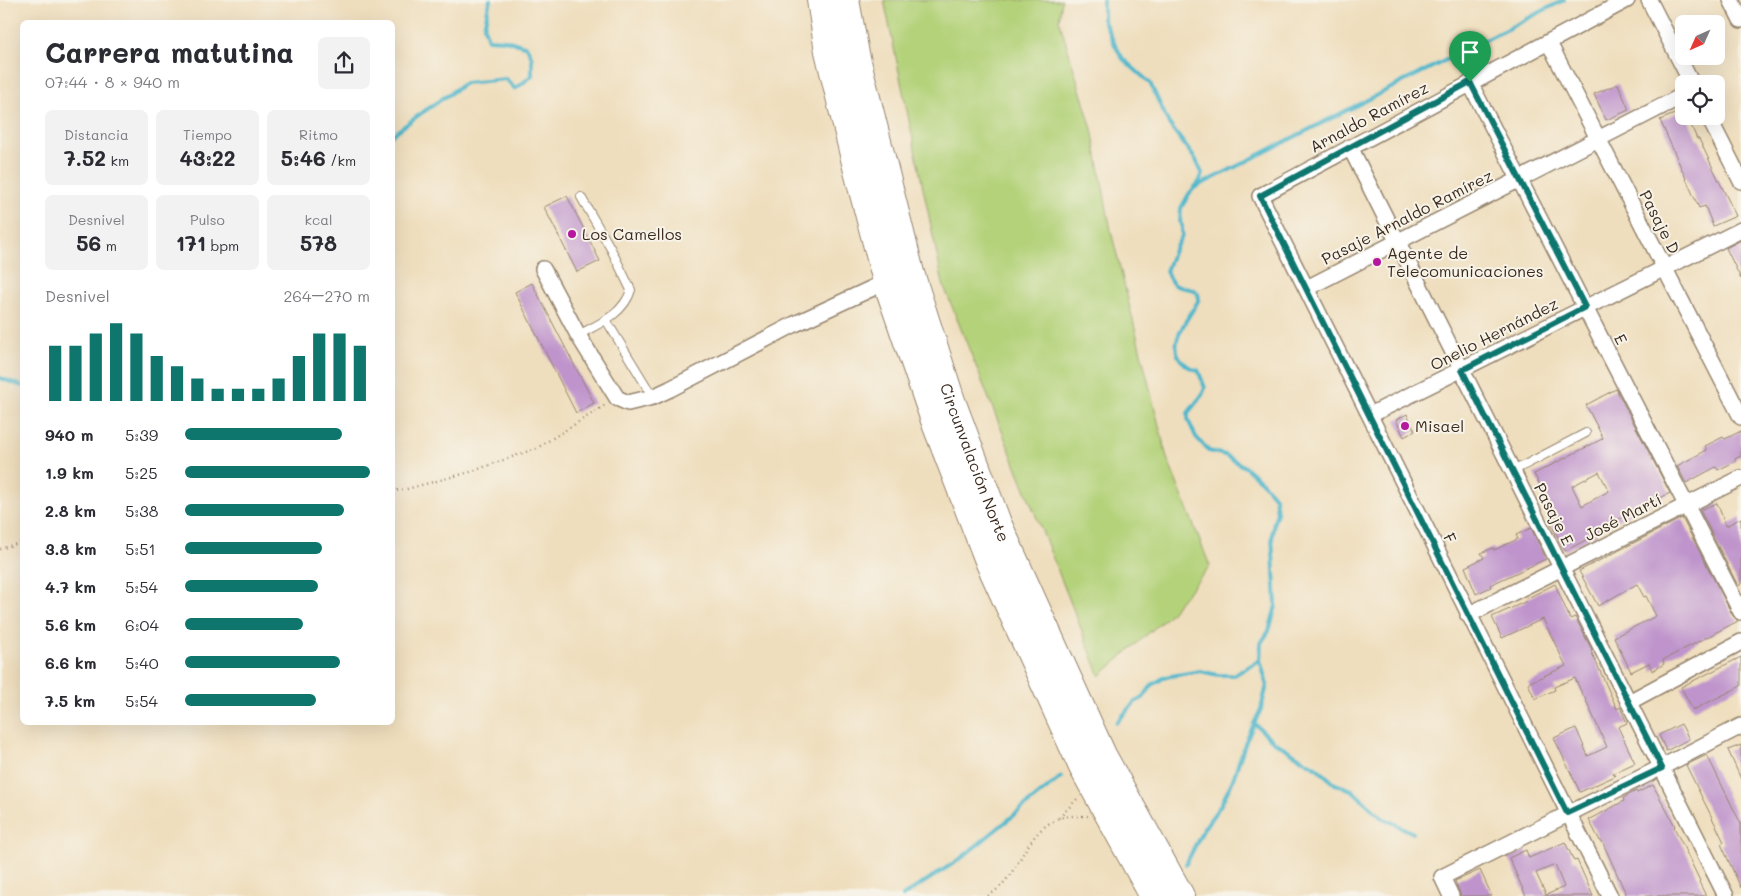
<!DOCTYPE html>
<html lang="es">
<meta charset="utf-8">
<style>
:root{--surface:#fff;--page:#f2f2f3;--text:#2b2b33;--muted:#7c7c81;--accent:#0f766e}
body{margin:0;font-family:Mali,sans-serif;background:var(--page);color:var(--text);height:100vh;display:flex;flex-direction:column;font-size:19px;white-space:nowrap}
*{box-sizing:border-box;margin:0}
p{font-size:16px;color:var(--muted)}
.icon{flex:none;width:28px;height:28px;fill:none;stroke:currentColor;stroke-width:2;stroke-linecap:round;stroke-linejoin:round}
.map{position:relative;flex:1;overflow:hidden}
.drawer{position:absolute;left:20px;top:20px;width:375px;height:705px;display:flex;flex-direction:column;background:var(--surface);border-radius:8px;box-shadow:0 5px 20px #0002}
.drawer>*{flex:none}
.needle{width:32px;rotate:225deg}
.buttons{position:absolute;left:1675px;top:15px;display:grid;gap:10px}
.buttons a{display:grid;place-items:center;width:50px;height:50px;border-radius:8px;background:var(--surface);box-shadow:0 5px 20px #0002;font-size:25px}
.pin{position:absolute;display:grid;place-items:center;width:42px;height:42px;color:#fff;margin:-51px -21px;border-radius:50% 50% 50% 0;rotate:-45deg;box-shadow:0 0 5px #0007}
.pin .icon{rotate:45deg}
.round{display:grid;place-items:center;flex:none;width:52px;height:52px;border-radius:8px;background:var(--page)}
.headline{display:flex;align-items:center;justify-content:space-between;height:85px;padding:0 25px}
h1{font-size:28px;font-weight:800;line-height:38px}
.stats{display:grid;grid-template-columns:repeat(3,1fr);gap:8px;height:85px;padding:5px 25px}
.stats div{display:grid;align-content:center;border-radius:8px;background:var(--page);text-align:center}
.stats b{font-size:21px;font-weight:800}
.stats small{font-size:14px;font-weight:400}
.stats p{font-size:14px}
.chart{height:140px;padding:10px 25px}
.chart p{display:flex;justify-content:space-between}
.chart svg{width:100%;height:90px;margin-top:5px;stroke:var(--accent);stroke-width:6}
ul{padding:0 25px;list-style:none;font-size:16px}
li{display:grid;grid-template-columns:80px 60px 1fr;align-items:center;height:38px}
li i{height:12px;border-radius:6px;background:var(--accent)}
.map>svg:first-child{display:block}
.green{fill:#b3d279;stroke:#777e4c}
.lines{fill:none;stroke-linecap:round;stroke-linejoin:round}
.stream{stroke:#4eb7cc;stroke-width:4}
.building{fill:#bf94cc;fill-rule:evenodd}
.lane-casing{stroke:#95846e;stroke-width:10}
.street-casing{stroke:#95846e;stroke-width:18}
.highway-casing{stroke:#95846e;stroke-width:30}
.path{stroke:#95846e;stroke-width:2.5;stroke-dasharray:1 4;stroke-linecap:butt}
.lane{stroke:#fff;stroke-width:8}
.street{stroke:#fff;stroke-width:15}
.highway{stroke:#fff;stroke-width:28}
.route-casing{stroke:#fff;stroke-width:10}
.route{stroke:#0f766e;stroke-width:6}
.poi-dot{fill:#b5179e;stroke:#f7f3e8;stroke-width:2}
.labels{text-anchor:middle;stroke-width:4;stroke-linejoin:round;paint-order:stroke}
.street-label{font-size:16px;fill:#3b2a1e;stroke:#f7f3e8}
.poi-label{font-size:16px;fill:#3b2a1e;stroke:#f7f3e8;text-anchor:start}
</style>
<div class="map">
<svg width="1741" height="896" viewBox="0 0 1741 896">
<rect width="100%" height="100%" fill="#f7f3e8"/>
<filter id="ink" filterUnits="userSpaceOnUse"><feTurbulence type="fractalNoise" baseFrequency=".02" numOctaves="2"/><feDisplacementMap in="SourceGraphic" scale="10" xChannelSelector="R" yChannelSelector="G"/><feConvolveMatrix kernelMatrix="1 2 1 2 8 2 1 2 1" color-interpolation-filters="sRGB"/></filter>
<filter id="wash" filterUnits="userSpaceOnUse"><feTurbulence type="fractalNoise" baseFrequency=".0096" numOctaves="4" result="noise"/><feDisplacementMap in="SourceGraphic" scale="20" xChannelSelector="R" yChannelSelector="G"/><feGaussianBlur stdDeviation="1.12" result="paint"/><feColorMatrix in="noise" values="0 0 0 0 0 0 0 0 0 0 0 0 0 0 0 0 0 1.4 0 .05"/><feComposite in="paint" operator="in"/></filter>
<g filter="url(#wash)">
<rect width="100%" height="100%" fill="#efdebd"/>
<!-- green -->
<path class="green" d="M 884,0 L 1062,0 L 1059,20 L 1092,129 L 1111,231 L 1167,458 L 1210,566 L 1167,617 L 1100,676 L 943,284 Z"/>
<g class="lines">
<!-- stream -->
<path class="stream" d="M 1103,0 L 1103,19 L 1115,45 L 1123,59 L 1150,83 L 1169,124 L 1196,160 L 1202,173 L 1200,181 L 1189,194 L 1181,208 L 1180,222 L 1182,226 L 1182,236 L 1174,250 L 1166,271 C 1174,291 1177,285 1194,290 L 1198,294 L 1199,299 C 1191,316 1163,345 1184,363 C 1188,367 1191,369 1198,370 L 1205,388 L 1202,395 L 1188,413 L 1188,420 L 1196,437 L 1209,451 L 1225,455 L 1245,467 L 1262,482 L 1275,497 L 1277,513 L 1274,521 L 1272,536 L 1276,606 L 1269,631 L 1261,643 L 1260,660 L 1267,685 L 1261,709 L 1246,741 L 1232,782 L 1220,806 L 1204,828 L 1186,864
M 392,135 L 423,112 L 465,83 L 506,79 L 515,89 L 532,76 L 532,58 L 527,47 L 506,40 L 488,39 L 484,27 L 490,0
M 1194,188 L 1564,0
M 0,378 L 22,386
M 1116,723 L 1135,702 L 1143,698 L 1152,685 L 1165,677 L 1200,671 L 1218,675 L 1234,675 L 1260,660
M 1254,723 L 1273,741 L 1317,768 L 1335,784 L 1352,790 L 1381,817 L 1413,833
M 903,896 L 960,859 L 1061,777"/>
</g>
<g id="blocks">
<!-- building -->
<path class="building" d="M 1618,84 L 1629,110 L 1606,120 L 1594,94 Z
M 1684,110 L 1684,116 L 1687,116 L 1697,139 L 1699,139 L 1736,216 L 1713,226 L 1705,206 L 1699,208 L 1660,120 Z
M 567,196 L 600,261 L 577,272 L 544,207 Z
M 1741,240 L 1741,279 L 1726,248 Z
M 532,283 L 594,403 L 576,413 L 515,292 Z
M 1616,389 L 1670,493 L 1623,517 L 1596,532 L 1597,534 L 1565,551 L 1551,524 L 1558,520 L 1534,474 L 1602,439 L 1603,438 L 1586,405 ZM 1599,472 L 1609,491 L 1582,506 L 1572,486 Z
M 1407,414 L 1415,431 L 1404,437 L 1396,420 Z
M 1741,431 L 1741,456 L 1735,459 L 1736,461 L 1718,470 L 1716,467 L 1686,483 L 1677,466 L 1707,450 L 1705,446 L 1723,437 L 1725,439 Z
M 1717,503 L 1726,526 L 1741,518 L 1741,584 L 1738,586 L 1700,510 Z
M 1682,518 L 1733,616 L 1738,621 L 1663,660 L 1664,664 L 1652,671 L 1649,663 L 1631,672 L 1614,637 L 1656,616 L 1646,596 L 1644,597 L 1637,584 L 1598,606 L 1579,571 Z
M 1531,528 L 1546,559 L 1490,585 L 1491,587 L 1476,594 L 1465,567 L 1484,558 L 1481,553 L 1493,548 L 1494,550 L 1518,539 L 1516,535 Z
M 1555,584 L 1570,619 L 1575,617 L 1592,650 L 1591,651 L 1617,709 L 1620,707 L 1627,723 L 1618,727 L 1635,763 L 1613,773 L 1615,776 L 1580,792 L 1554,738 L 1576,728 L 1588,756 L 1607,747 L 1584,696 L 1583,696 L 1575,678 L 1554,687 L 1555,690 L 1535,699 L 1528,683 L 1566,666 L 1543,619 L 1502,638 L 1492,617 L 1527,601 L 1526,599 Z
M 1741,657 L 1741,686 L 1693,710 L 1681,687 Z
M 1681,724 L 1689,739 L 1666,751 L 1659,735 Z
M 1741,745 L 1741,779 L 1728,750 Z
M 1707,755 L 1741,824 L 1741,888 L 1721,844 L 1724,842 L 1686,765 Z
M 1653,785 L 1675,826 L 1674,827 L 1700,881 L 1699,882 L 1706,896 L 1627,896 L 1602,841 L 1600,841 L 1589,820 L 1624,801 L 1623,798 L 1636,791 L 1637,793 Z
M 1565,842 L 1574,861 L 1577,860 L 1593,896 L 1526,896 L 1509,858 L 1526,850 L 1529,858 ZM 1555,865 L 1564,887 L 1546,895 L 1536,873 Z
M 1480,870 L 1492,896 L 1461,896 L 1455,881 Z"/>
</g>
</g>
<g filter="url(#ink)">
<use href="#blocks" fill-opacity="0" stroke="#95846e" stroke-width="1"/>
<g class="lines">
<!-- lane casing -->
<g class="lane-casing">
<path id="lane" d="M 606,320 L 653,397
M 578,335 C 599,324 624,314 631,290 L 611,249 L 581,197
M 1513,471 L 1586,433"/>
</g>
<!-- street casing -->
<g class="street-casing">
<path id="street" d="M 1649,0 L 1692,84
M 1731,0 L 1741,20
M 1549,43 L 1741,417
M 1470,83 L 1741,612
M 1708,116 L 1741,181
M 1350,147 L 1726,896
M 543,269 L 578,335 L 617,398 L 628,403 L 653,397 L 670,389 L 795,324 L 892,279
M 1307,288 L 1684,95
M 1370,415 L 1741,230
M 1468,615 L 1741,478
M 1629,702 L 1741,642
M 1451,896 L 1442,877 L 1662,767 L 1741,726
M 1610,896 L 1260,196 L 1627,0"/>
</g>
<!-- highway casing -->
<g class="highway-casing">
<g id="highway">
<path d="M 821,0 L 829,51 L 858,171 L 887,281 L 937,426 L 990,563 L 1083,767 L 1154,896"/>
<path id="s1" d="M 845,0 L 855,54 L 910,273 L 951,401 L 997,523 L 1102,755 L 1180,896"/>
</g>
</g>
<!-- path -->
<path class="path" d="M 392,491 L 403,490 L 470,472 L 537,448 L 607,404
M 0,549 L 22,542
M 1059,818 L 1078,798
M 988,896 C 1021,876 1022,835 1057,819 C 1066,815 1078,816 1088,816"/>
<!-- lane -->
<use href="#lane" class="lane"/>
<!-- street -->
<use href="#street" class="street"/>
<!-- highway -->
<use href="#highway" class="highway"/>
</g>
</g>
<g class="lines" filter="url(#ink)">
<!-- route casing -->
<g class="route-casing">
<path id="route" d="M 1470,82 L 1585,307 L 1462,370 L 1662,768 L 1567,813 L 1260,196 Z"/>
</g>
<!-- route -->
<use href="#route" class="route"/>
</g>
<!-- markers -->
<g class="poi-dot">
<circle cx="572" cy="234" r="5"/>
<circle cx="1377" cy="262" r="5"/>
<circle cx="1405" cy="426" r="5"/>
</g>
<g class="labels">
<!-- street labels -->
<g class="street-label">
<text transform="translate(1369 117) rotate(-28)" y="6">Arnaldo Ramírez</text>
<text transform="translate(1407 217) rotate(-27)" y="6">Pasaje Arnaldo Ramírez</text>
<text transform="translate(1660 222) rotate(63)" y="6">Pasaje D</text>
<text transform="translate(1494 334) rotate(-27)" y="6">Onelio Hernández</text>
<text transform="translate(1621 339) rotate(63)" y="6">E</text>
<text dy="6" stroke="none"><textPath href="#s1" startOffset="481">Circunvalación Norte</textPath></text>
<text transform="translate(1554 514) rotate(63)" y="6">Pasaje E</text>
<text transform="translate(1623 517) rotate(-27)" y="6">José Martí</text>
<text transform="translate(1450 538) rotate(64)" y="6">F</text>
</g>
<!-- poi labels -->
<g class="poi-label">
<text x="582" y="240">Los Camellos</text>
<text x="1387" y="259">Agente de<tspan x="1387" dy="18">Telecomunicaciones</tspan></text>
<text x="1415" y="432">Misael</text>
</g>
</g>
</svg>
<div class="buttons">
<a><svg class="needle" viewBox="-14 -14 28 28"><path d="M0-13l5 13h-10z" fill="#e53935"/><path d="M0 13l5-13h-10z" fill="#7c7c81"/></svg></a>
<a><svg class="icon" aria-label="locate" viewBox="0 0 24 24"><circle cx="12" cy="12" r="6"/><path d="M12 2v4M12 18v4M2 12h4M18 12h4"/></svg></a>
</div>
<div class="pin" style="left:1470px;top:82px;background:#1e9e55"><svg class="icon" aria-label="arrive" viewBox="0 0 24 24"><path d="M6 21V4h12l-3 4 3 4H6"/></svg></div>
<section class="drawer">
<div class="headline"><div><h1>Carrera matutina</h1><p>07:44 · 8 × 940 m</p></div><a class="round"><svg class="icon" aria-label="share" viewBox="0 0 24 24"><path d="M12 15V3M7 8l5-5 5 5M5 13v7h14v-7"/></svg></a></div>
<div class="stats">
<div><p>Distancia</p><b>7.52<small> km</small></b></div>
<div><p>Tiempo</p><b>43:22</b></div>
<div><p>Ritmo</p><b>5:46<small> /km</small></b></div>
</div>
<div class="stats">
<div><p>Desnivel</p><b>56<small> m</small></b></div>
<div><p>Pulso</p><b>171<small> bpm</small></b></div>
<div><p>kcal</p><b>578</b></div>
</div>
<div class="chart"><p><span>Desnivel</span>264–270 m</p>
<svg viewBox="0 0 160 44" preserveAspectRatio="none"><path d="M5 44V17M15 44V17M25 44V11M35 44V6M45 44V11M55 44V22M65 44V27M75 44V33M85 44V38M95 44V38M105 44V38M115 44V33M125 44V22M135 44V11M145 44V11M155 44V17"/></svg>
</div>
<ul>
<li><b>940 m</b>5:39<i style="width:85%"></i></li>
<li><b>1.9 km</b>5:25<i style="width:100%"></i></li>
<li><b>2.8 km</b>5:38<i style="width:86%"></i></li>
<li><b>3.8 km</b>5:51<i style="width:74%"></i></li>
<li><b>4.7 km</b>5:54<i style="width:72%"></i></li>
<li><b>5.6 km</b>6:04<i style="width:64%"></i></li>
<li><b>6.6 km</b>5:40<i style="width:84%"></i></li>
<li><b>7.5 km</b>5:54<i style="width:71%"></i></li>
</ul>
</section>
</div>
